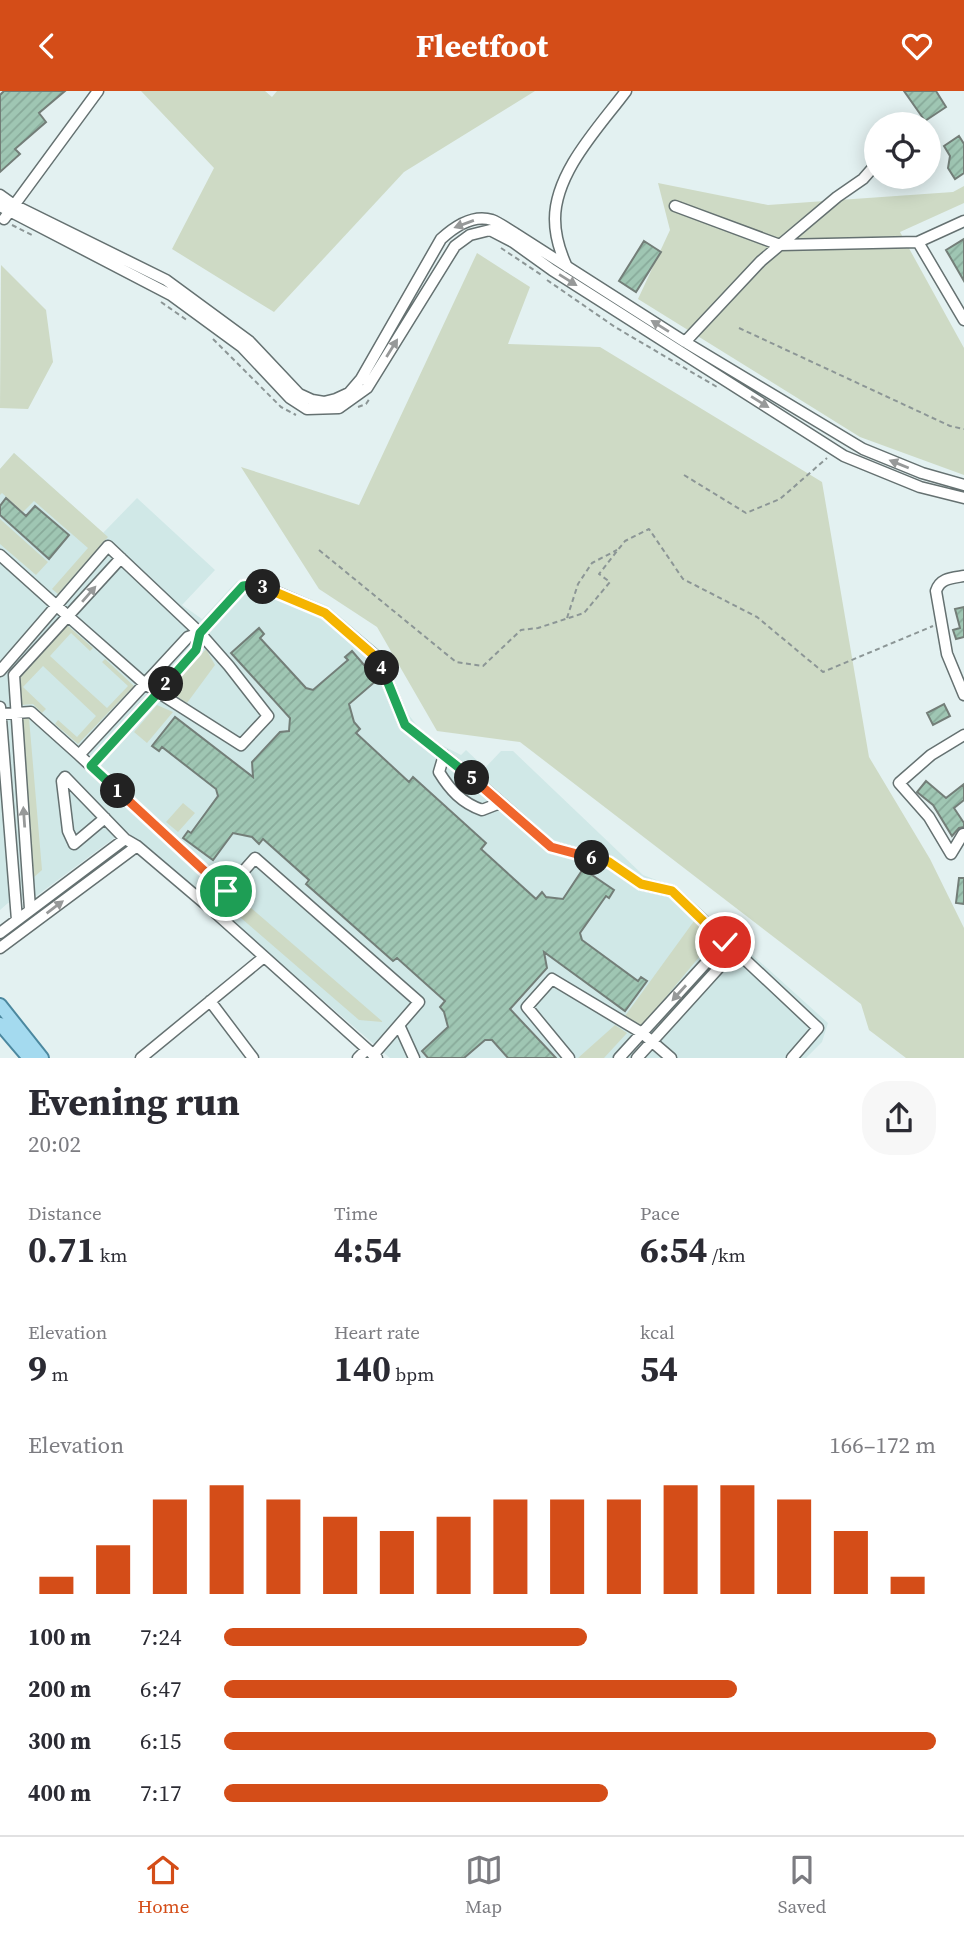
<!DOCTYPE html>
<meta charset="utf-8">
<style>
:root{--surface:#fff;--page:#f7f7f7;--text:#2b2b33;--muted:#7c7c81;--line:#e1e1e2;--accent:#d44d18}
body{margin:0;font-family:"Source Serif 4",serif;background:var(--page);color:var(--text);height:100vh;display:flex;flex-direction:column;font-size:26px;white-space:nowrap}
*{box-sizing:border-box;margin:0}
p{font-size:23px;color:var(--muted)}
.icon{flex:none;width:38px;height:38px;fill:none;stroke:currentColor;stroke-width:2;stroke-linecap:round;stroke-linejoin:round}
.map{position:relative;height:967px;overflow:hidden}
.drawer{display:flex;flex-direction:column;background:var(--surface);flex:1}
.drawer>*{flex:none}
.tools{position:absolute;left:864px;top:21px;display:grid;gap:14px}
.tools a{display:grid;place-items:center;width:77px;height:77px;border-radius:50%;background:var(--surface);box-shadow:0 4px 18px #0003;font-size:35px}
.pin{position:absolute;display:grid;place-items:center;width:60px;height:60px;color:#fff;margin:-30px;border:4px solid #fff;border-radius:50%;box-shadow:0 2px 7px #0007}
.km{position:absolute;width:35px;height:35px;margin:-18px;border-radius:50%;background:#222;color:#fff;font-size:19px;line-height:35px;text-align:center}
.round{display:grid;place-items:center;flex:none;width:74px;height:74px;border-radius:28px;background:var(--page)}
.head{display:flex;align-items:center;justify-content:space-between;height:119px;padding:0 28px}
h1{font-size:38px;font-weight:700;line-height:52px}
.metrics{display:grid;grid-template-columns:repeat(3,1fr);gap:10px;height:119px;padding:7px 28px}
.metrics div{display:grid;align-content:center}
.metrics b{font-size:35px;font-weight:700}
.metrics small{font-size:19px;font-weight:400}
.metrics p{font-size:19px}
.chart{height:196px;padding:14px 28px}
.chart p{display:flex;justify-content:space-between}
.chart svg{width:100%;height:126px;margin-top:7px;stroke:var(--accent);stroke-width:6}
ul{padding:0 28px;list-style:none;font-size:23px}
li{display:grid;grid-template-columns:112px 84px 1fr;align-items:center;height:52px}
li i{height:18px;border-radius:9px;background:var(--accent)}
header{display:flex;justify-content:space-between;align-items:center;height:91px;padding:0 28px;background:var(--accent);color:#fff;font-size:32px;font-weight:700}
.tabs{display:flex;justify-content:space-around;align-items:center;height:98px;border-top:2px solid var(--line);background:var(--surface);font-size:19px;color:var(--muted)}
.tabs a{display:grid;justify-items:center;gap:4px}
.tabs .selected{color:var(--accent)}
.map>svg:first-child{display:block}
.built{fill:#d0e8e7}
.green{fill:#cedac5}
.building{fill:url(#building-hatch);stroke:#737e78;stroke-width:2}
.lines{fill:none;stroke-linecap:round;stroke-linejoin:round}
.minor-casing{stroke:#657171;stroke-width:13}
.major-casing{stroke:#4c889f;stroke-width:16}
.path{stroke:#8c9696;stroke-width:2;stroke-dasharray:5 3.5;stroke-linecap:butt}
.minor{stroke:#fff;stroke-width:10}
.major{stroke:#a4daef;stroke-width:12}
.oneway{fill:#979999}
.split-1-casing{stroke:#fff;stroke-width:14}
.split-2-casing{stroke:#fff;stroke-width:14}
.split-3-casing{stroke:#fff;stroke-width:14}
.split-4-casing{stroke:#fff;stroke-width:14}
.split-5-casing{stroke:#fff;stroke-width:14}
.split-6-casing{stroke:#fff;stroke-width:14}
.split-7-casing{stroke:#fff;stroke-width:14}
.split-1{stroke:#f0652b;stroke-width:9}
.split-2{stroke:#22a559;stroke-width:9}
.split-3{stroke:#22a559;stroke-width:9}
.split-4{stroke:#f5b400;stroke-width:9}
.split-5{stroke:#22a559;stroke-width:9}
.split-6{stroke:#f0652b;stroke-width:9}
.split-7{stroke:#f5b400;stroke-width:9}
</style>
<header><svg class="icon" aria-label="back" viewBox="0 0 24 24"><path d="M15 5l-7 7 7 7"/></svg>Fleetfoot<svg class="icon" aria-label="heart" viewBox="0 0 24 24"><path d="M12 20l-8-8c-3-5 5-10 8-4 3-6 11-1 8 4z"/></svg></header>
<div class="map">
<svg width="964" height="967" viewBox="0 0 964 967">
<defs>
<pattern id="building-hatch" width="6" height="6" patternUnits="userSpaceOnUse" patternTransform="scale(1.75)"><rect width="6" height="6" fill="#9fc6b3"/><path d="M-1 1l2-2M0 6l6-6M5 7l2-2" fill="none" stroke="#88aa9a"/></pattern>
</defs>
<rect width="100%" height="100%" fill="#e3f1f1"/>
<!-- built -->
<path class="built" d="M 14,362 L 103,442 L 137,407 L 215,479 L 182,514 L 202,528 L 237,490 L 254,485 L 328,515 L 383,562 L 408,623 L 426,646 L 461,664 L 466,659 L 485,677 L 501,660 L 513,660 L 643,784 L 678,797 L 828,932 L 822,951 L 806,967 L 390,967 L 125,739 L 35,806 L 8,812 L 0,819 L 0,378 Z"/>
<!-- green -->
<path class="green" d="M 141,0 L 265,0 L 272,6 L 277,0 L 535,0 L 404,81 L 274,221 L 172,158 L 214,77 Z
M 658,92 L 768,114 L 953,101 L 964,95 L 964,112 L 900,141 L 964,257 L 964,384 L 860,346 L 638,208 L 670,139 Z
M 477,162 L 530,196 L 508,253 L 600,256 L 822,391 L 869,666 L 930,768 L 964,837 L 964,967 L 906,967 L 869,939 L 861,913 L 520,651 L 437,640 L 377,536 L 319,498 L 241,376 L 359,414 Z
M 1,174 L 46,219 L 53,271 L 28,318 L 0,317 Z
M 14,362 L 108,446 L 58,503 L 52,498 L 88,457 L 34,410 L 23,421 L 2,402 L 0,404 L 0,378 Z
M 0,428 L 48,471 L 36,484 L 0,453 Z
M 67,534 L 93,557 L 90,560 L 71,542 L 50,565 L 107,617 L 128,595 L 102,571 L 105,568 L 134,595 L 78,653 L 55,633 L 58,629 L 77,646 L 96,625 L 43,575 L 23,596 L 46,618 L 42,622 L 33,613 L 21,614 L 19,587 Z
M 206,558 L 215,574 L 187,612 L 168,600 Z
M 157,614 L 173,621 L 147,652 L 134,641 Z
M 29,627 L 42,779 L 34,786 L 21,628 Z
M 183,712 L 195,722 L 178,741 L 166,731 Z
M 235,803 L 383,931 L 359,929 L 226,814 Z
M 694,830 L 714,848 L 642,935 L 625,925 Z
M 615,934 L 627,942 L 604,967 L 578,967 Z"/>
<!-- building -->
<path class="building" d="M 4,0 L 65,0 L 39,22 L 46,31 L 15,58 L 20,63 L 0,81 L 0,4 Z
M 904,0 L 936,0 L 946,16 L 925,30 Z
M 959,45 L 964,53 L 964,82 L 955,88 L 948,77 L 950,65 L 944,55 Z
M 964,148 L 964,190 L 946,159 Z
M 644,150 L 661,161 L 636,201 L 619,190 Z
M 6,407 L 26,425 L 35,415 L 69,444 L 49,468 L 0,424 L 0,415 Z
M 964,516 L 964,546 L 956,548 L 953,539 L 960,537 L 955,518 Z
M 259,537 L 264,543 L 260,547 L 306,597 L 313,599 L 348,569 L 345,566 L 352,560 L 377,589 L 349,613 L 354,631 L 360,638 L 356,642 L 409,691 L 413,686 L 486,752 L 481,758 L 536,808 L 542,801 L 546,806 L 563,808 L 583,778 L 614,799 L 609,807 L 606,805 L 580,842 L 582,849 L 638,890 L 641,886 L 647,890 L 625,920 L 544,861 L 547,877 L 510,918 L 556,967 L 508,967 L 492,949 L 485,949 L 464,967 L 428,967 L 422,960 L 448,936 L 444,921 L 440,916 L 445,910 L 397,867 L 393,870 L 306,793 L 309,789 L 263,748 L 259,753 L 252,746 L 233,742 L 213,769 L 183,747 L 188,740 L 191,742 L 218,705 L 216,698 L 162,656 L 159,660 L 152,655 L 175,626 L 253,686 L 252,671 L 280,641 L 289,640 L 290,627 L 231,562 Z
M 944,613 L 950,625 L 933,634 L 927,622 Z
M 926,690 L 946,707 L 964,693 L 964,709 L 954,717 L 964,732 L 964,736 L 959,737 L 952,745 L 933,714 L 917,701 Z
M 959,787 L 964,787 L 964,813 L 956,812 Z"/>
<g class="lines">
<!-- minor casing -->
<g class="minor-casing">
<path id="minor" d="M 0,104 L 14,114 L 166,189 L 249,250 L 299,303 L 312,309 L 324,311 L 336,308 L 349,302 L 361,288 L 441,148 C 454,136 473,123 492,129 C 500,132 509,139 516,143 L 685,251 L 863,358 L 922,382 L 964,394
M 0,115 L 171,204 L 242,256 L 290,307 L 307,318 L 339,317 L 367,297 L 455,155 L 470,144 L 490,139 L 513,151 L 552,179 L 844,365 L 920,396 L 964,407
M 675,115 L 780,154 L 918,151 L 964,229
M 4,128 L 98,0
M 918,151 L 964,130
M 567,176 C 560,161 555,145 555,128 C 555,81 600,35 626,0
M 685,251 L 761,170 L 837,106 L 863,88 L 877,72
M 0,464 L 69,526 L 145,593 L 241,654 L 268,625 L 229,575 L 200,542 L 108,455 L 0,580
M 964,485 C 952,487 940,487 936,500 L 947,563 L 964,604
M 0,616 L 17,829
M 1,623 L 31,621 L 79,664
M 444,664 L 439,681 C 450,699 462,712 482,719 L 500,712
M 91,675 L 196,559 L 200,542
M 105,727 L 74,753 L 68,740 L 62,690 L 65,686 L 125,748
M 963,743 L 951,763 L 929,726 L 899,692 L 931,664 L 964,644
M 226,800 L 255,767 L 419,911 L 373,964
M 210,817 L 226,800 L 79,664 L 188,546 L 200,542 L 243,495 L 258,493 L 325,522 L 378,567 L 405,634 L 474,688 L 551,756 L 609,771 L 641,793 L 672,800 L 818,937 L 792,967
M 30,818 L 14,584 L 121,467
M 0,842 L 125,748 L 137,755 L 210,817 L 377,967
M 0,857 L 137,755
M 210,910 L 253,967
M 399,934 L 414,967
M 141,967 L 264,866
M 358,967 L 367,958
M 569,967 L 527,916 L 552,888 L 642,942 L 671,967
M 619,967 L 725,851
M 637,967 L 735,859"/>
</g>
<!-- major casing -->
<g class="major-casing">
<path id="major" d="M 0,914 L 42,967
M 0,933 L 29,967"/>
</g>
<!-- path -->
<path class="path" d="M 12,134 L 32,144
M 501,157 L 543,185
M 547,189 L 615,236 L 717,296
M 161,211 L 188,230
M 739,237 L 950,335 L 964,338
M 213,248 L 281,316 L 296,324
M 358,316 L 366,313 L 370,307
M 684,384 L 746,422 L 780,408 L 827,367
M 319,459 L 456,571 L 483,575 L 521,539 L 538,537 L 584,522 L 610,491 L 599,483 L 625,450 L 649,438 L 683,488 L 757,526 L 823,581 L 933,535
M 567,527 L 578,493 L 592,472 L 617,459"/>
<!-- minor -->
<use href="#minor" class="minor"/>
<!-- major -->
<use href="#major" class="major"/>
</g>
<!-- one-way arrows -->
<defs><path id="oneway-solid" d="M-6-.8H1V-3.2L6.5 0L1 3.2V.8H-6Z" transform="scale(1.75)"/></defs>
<g class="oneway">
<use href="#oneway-solid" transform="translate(464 133) rotate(160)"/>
<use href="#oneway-solid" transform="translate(568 189) rotate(32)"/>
<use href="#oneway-solid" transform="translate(660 235) rotate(-148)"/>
<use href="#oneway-solid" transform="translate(392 257) rotate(-58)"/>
<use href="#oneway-solid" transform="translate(760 311) rotate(32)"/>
<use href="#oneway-solid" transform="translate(899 373) rotate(-158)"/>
<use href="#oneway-solid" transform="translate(89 503) rotate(-49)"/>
<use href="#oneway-solid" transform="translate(24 726) rotate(-94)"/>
<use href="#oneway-solid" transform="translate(55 816) rotate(-37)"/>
<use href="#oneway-solid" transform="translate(679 902) rotate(132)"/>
</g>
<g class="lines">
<!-- split-1 casing -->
<g class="split-1-casing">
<path id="split-1" d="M 118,700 L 226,800"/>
</g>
<!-- split-2 casing -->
<g class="split-2-casing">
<path id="split-2" d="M 118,700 L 91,675 L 166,593"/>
</g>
<!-- split-3 casing -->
<g class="split-3-casing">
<path id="split-3" d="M 166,593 L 196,559 L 200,542 L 243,495 L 258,493 L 263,496"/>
</g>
<!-- split-4 casing -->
<g class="split-4-casing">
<path id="split-4" d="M 263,496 L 325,522 L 378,568 L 382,577"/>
</g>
<!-- split-5 casing -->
<g class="split-5-casing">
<path id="split-5" d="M 382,577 L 405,634 L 472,687"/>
</g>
<!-- split-6 casing -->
<g class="split-6-casing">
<path id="split-6" d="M 472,687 L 551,756 L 592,767"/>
</g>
<!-- split-7 casing -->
<g class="split-7-casing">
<path id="split-7" d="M 592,767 L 609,771 L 641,793 L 672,800 L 725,851"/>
</g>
<!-- split-1 -->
<use href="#split-1" class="split-1"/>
<!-- split-2 -->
<use href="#split-2" class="split-2"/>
<!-- split-3 -->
<use href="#split-3" class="split-3"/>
<!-- split-4 -->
<use href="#split-4" class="split-4"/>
<!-- split-5 -->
<use href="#split-5" class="split-5"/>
<!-- split-6 -->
<use href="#split-6" class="split-6"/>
<!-- split-7 -->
<use href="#split-7" class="split-7"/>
</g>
</svg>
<div class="tools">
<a><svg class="icon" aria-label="locate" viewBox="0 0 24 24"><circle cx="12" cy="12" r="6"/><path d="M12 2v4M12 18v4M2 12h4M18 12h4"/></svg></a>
</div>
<div class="pin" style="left:226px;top:800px;background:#1e9e55"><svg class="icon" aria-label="arrive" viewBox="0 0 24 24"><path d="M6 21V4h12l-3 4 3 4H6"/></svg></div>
<div class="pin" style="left:725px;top:851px;background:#d93025"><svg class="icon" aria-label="check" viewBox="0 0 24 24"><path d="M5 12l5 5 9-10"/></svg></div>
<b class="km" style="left:118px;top:700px">1</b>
<b class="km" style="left:166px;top:593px">2</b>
<b class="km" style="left:263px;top:496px">3</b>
<b class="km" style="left:382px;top:577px">4</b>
<b class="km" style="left:472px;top:687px">5</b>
<b class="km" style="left:592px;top:767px">6</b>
</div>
<section class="drawer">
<div class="head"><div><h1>Evening run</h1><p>20:02</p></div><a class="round"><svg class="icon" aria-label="share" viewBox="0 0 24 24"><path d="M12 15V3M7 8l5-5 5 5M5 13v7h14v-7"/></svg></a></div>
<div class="metrics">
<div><p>Distance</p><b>0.71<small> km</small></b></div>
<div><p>Time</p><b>4:54</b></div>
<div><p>Pace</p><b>6:54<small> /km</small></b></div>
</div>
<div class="metrics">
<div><p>Elevation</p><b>9<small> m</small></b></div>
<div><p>Heart rate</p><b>140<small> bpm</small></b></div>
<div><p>kcal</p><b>54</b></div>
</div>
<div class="chart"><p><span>Elevation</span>166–172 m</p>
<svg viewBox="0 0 160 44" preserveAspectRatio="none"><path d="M5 44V38M15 44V27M25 44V11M35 44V6M45 44V11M55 44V17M65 44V22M75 44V17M85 44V11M95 44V11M105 44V11M115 44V6M125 44V6M135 44V11M145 44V22M155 44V38"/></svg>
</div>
<ul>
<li><b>100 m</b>7:24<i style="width:51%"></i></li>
<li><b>200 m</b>6:47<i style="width:72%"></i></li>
<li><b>300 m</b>6:15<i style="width:100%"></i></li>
<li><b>400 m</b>7:17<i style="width:54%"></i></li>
</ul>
</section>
<nav class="tabs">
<a class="selected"><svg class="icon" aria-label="home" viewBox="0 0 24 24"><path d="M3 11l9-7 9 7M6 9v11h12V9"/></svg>Home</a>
<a><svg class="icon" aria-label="map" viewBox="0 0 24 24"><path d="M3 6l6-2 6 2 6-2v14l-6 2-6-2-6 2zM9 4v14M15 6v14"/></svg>Map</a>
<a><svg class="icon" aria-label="saved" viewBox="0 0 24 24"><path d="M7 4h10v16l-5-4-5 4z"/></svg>Saved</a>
</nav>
